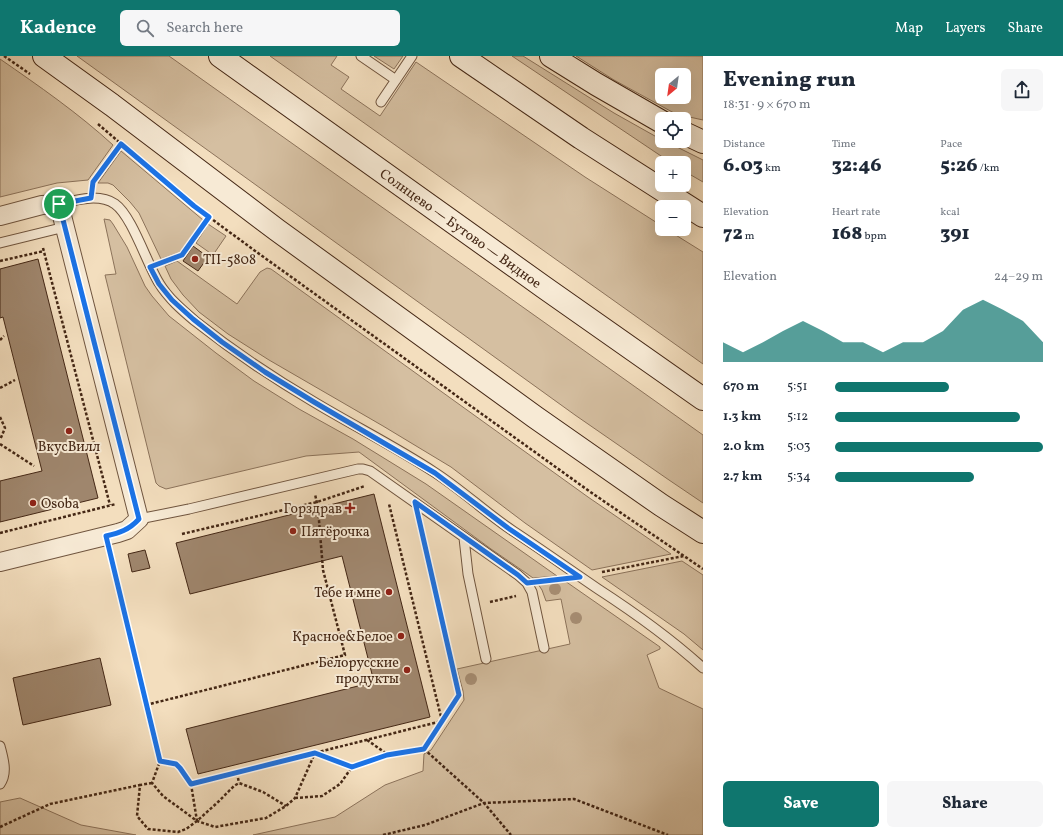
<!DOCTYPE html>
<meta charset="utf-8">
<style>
:root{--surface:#fff;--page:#f6f6f7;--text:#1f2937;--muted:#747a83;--accent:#0f766e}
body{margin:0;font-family:Vollkorn,serif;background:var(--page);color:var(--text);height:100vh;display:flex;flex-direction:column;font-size:15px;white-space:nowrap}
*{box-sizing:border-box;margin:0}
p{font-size:13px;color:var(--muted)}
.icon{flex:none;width:22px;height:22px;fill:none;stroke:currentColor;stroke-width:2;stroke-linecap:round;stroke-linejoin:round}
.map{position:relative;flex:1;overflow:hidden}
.panel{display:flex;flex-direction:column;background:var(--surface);width:360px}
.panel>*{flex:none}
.needle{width:26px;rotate:209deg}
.buttons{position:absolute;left:655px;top:12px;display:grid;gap:8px}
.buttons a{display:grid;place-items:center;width:36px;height:36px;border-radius:6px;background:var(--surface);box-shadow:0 4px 16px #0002;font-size:20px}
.pin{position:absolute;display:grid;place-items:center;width:34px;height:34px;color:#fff;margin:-17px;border:2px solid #fff;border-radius:50%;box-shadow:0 1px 4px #0007}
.round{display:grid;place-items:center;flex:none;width:42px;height:42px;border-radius:6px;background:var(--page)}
.head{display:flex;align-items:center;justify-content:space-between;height:68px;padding:0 20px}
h1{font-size:22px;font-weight:800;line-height:30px}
.figures{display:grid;grid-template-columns:repeat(3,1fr);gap:6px;height:68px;padding:4px 20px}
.figures div{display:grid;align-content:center}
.figures b{font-size:20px;font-weight:800}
.figures small{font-size:11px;font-weight:400}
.figures p{font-size:11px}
.chart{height:112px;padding:8px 20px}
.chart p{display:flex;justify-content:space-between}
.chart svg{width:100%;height:72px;margin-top:4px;fill:var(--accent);opacity:.7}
.button{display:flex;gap:8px;margin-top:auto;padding:8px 20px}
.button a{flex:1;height:46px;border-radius:6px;background:var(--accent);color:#fff;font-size:16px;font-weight:800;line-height:46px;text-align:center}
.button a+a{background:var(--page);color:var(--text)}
ul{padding:0 20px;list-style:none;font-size:13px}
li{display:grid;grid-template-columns:64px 48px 1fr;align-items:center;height:30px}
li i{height:10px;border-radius:5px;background:var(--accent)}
header{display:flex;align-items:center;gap:24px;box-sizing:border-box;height:56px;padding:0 20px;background:var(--accent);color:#fff}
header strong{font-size:19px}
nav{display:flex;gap:22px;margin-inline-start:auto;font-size:14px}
.search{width:280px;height:36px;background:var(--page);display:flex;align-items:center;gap:10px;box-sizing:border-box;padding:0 14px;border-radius:6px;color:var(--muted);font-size:15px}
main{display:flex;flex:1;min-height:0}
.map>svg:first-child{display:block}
.green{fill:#d5bfa1;stroke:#8c735b;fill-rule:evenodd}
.building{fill:#9f866d;stroke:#442715}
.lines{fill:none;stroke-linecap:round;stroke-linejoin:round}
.lane-casing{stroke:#70553f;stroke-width:11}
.street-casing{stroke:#70553f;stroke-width:20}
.secondary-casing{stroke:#442715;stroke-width:24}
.path{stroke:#442715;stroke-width:2.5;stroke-dasharray:3 2;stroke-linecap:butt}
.lane{stroke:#f7ead5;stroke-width:9}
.street{stroke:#f7ead5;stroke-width:18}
.secondary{stroke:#f7ead5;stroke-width:22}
.tree{fill:#a78e74}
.route-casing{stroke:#fff;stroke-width:8}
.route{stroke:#1a73e8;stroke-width:5}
.poi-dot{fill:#8f2418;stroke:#f7ead5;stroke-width:1.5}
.labels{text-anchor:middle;stroke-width:4;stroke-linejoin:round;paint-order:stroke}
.street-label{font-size:14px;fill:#442715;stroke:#f7ead5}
.poi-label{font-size:14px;fill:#442715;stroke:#f7ead5;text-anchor:end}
</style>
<header>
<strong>Kadence</strong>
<div class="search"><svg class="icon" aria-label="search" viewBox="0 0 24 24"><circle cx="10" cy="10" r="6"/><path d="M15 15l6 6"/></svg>Search here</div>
<nav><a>Map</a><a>Layers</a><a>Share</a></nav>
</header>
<main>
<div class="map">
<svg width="703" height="779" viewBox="0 0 703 779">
<rect width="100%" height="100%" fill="#f3debe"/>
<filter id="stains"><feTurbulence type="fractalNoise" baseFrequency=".005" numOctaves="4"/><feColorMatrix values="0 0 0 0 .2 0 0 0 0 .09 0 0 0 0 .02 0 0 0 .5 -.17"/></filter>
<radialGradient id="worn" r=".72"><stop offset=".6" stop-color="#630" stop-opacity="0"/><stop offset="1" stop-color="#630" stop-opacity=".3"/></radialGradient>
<!-- green -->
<path class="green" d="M 77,0 L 169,0 L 703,379 L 703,447 L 669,424 L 575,359 Z
M 270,0 L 337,0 L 331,9 L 349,21 L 341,33 L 380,60 L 416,6 L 585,121 L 662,170 L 662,173 L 666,173 L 703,196 L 703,308 Z
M 374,0 L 403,0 L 394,13 Z
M 512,0 L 523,0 L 614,57 L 662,84 L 662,85 L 665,85 L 703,104 L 703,126 L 684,115 L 684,107 L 672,107 L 664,102 Z
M 576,0 L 703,0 L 703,64 L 685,60 L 674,57 L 614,24 ZM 662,19 L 684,19 L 684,41 L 662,41 Z
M 0,3 C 39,30 78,57 113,89 L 88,124 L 57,127 L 0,141 Z
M 121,95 L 203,164 L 180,196 L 161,203 L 139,157 L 130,146 L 113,129 L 108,127 L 98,127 Z
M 104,163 L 110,164 L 113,168 L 127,191 L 145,230 L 152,240 L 169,260 L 183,271 L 216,297 L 254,325 L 299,353 L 353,383 L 426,428 L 557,520 L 533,522 L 526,517 L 491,493 L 359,396 L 306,400 L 166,433 L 159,430 L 156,427 L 105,219 L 116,218 Z
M 208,168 L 226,180 L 213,199 L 196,187 Z
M 177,205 L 237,248 L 260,216 L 267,212 L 271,213 L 588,441 L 671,498 L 592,514 L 525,467 L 451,411 L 383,370 L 269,304 L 228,278 L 199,256 L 183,239 L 171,223 L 165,210 Z
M 682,505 L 703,519 L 703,594 L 684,578 L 602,521 Z
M 565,525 L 660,591 L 660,593 L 647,599 L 659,632 L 703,653 L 703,779 L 253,779 L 335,761 L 385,729 L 423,715 L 424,698 L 431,694 L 464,644 L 463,635 L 457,613 L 570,588 L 561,543 L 546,545 L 542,534 L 538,528 Z
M 20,742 L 81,769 L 136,779 L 0,779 L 0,746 Z"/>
<!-- building -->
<path class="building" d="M 193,190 L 208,201 L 198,215 L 183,205 Z
M 38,203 L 98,442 L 0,466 L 0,425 L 42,415 L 3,261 L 0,262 L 0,213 Z
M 374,438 L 430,661 L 198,718 L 186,673 L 374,626 L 342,500 L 190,538 L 176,487 Z
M 145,494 L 150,512 L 132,516 L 128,498 Z
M 100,602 L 111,649 L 23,669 L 13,622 Z"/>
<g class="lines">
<!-- lane casing -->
<g class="lane-casing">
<path id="lane" d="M 361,0 L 396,24
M 381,46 L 412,0
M 59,148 C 76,144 99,137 115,148 C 132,160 147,208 159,227 C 168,242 182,254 195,265 C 233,295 273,322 314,346 C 354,370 396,391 434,416 C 462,434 486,457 513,475 C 542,494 570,514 598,533 C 635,557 670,582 703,612
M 0,187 L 65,171
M 139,463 L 189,453 L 358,413 L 363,413 L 370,415 L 518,519 L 527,527 L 532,536 L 544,592
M 464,482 L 468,518 L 486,603
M 0,690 C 3,702 8,717 0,728"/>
</g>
<!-- street casing -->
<g class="street-casing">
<path id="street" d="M 0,160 L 42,149 L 59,148 L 139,463 L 127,474 L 118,477 L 0,506"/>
</g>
<!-- secondary casing -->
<g class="secondary-casing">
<g id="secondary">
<path d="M 44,0 L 112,49 L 277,174 L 535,361 L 661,449 L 703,476"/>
<path id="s1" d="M 220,0 L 545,232 L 703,343"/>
<path d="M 461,0 L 581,82 L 703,160"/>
<path d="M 551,0 L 596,28 L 662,66"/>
<path d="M 684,77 L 703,86"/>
</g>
</g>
<!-- path -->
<path class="path" d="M 4,0 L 30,18
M 98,68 L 194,150 L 258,197 L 589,435 L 703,513
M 92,128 L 93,125 L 121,88
M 43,192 L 110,449
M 0,205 L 44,195
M 165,206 L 182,199 L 209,161
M 0,284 L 4,280
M 0,332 L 15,324
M 0,361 L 5,372 L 0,384
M 0,388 L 34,410
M 0,477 L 116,448
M 182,478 L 317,446 L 365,430
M 110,498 L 160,705 L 152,727 L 163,740 L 197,765 L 215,771 L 266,762 L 286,750 L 295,742 L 315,697 L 352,711 L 387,699 L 424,693 L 459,639 L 420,469
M 602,516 L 684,500
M 543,525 L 556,523
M 490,546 L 516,540
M 146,649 L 345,599 L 323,514 L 318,452 L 315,438
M 367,684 L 387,698
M 424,693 L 484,747 L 511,779
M 160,705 L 176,708 L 180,712 L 191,728 L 442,665 L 389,448
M 237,717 L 239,727
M 152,727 L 140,729 L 137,760 L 148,773 L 178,776 L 186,773 L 197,765 L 218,746 L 234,730 L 239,727 L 263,736 L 286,750
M 191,728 L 197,765
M 295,742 L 322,740 L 340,728 L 352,711
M 0,771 L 50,748 L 140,729
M 383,779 L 425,769 L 484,747 L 574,743 L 668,779"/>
<!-- lane -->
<use href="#lane" class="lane"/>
<!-- street -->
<use href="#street" class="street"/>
<!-- secondary -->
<use href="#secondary" class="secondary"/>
</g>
<!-- trees -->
<g class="tree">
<circle cx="555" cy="533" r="6"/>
<circle cx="576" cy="562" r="6"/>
<circle cx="471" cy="623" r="6"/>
</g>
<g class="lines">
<!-- route casing -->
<g class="route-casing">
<path id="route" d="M 121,88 L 194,150 L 209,161 L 182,199 L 150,211 L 159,228 L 172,244 L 193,263 L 222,286 L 265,316 L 314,346 L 435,417 L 508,472 L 580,521 L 527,527 L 518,519 L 415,446 L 459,639 L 424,693 L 387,699 L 352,711 L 315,697 L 191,728 L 180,712 L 176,708 L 160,705 L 106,480 C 119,477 129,474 139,463 L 59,148 L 91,142 L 93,126 Z"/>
</g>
<!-- route -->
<use href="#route" class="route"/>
</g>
<!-- markers -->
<g class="poi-dot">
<circle cx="195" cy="203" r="4"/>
<circle cx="69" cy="375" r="4"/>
<circle cx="33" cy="447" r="4"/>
<path d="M348 446h4v4h4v4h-4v4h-4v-4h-4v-4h4z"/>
<circle cx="293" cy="475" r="4"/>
<circle cx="389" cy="536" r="4"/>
<circle cx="401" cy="580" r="4"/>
<circle cx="407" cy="614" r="4"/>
</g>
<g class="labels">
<!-- street labels -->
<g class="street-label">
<text dy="5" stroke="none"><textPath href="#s1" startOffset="296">Солнцево — Бутово — Видное</textPath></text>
</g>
<!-- poi labels -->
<g class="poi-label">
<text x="203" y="208" text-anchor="start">ТП-5808</text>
<text x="69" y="395" text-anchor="middle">ВкусВилл</text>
<text x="41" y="452" text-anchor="start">Osoba</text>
<text x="342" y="457">Горздрав</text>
<text x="301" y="480" text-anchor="start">Пятёрочка</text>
<text x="381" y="541">Тебе и мне</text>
<text x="393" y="585">Красное&amp;Белое</text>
<text x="399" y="611">Белорусские<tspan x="399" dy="16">продукты</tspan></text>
</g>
</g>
<rect width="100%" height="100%" filter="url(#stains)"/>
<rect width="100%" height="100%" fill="url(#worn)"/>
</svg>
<div class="buttons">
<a><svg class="needle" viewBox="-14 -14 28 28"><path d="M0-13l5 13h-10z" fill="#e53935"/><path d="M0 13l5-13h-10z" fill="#747a83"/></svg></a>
<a><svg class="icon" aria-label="locate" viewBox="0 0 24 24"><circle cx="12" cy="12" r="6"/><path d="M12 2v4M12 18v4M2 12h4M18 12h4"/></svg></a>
<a>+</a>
<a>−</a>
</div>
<div class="pin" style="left:59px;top:148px;background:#1e9e55"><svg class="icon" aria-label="arrive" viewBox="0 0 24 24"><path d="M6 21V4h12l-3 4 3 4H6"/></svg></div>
</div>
<section class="panel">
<div class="head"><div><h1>Evening run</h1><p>18:31 · 9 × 670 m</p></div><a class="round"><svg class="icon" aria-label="share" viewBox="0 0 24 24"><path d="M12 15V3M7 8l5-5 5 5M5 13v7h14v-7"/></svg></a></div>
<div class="figures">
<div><p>Distance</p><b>6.03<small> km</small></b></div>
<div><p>Time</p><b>32:46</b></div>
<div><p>Pace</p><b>5:26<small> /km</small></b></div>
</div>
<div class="figures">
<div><p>Elevation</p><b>72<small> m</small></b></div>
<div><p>Heart rate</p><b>168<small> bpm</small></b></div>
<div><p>kcal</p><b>391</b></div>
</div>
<div class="chart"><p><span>Elevation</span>24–29 m</p>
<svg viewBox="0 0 160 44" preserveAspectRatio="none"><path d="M0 44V32L10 38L20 32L30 25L40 19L50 25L60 32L70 32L80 38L90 32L100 32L110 25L120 12L130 6L140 12L150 19L160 32V44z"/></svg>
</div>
<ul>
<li><b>670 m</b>5:51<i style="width:55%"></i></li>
<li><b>1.3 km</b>5:12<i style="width:89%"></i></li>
<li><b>2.0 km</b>5:03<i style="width:100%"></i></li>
<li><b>2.7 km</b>5:34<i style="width:67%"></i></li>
</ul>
<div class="button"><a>Save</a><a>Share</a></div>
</section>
</main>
